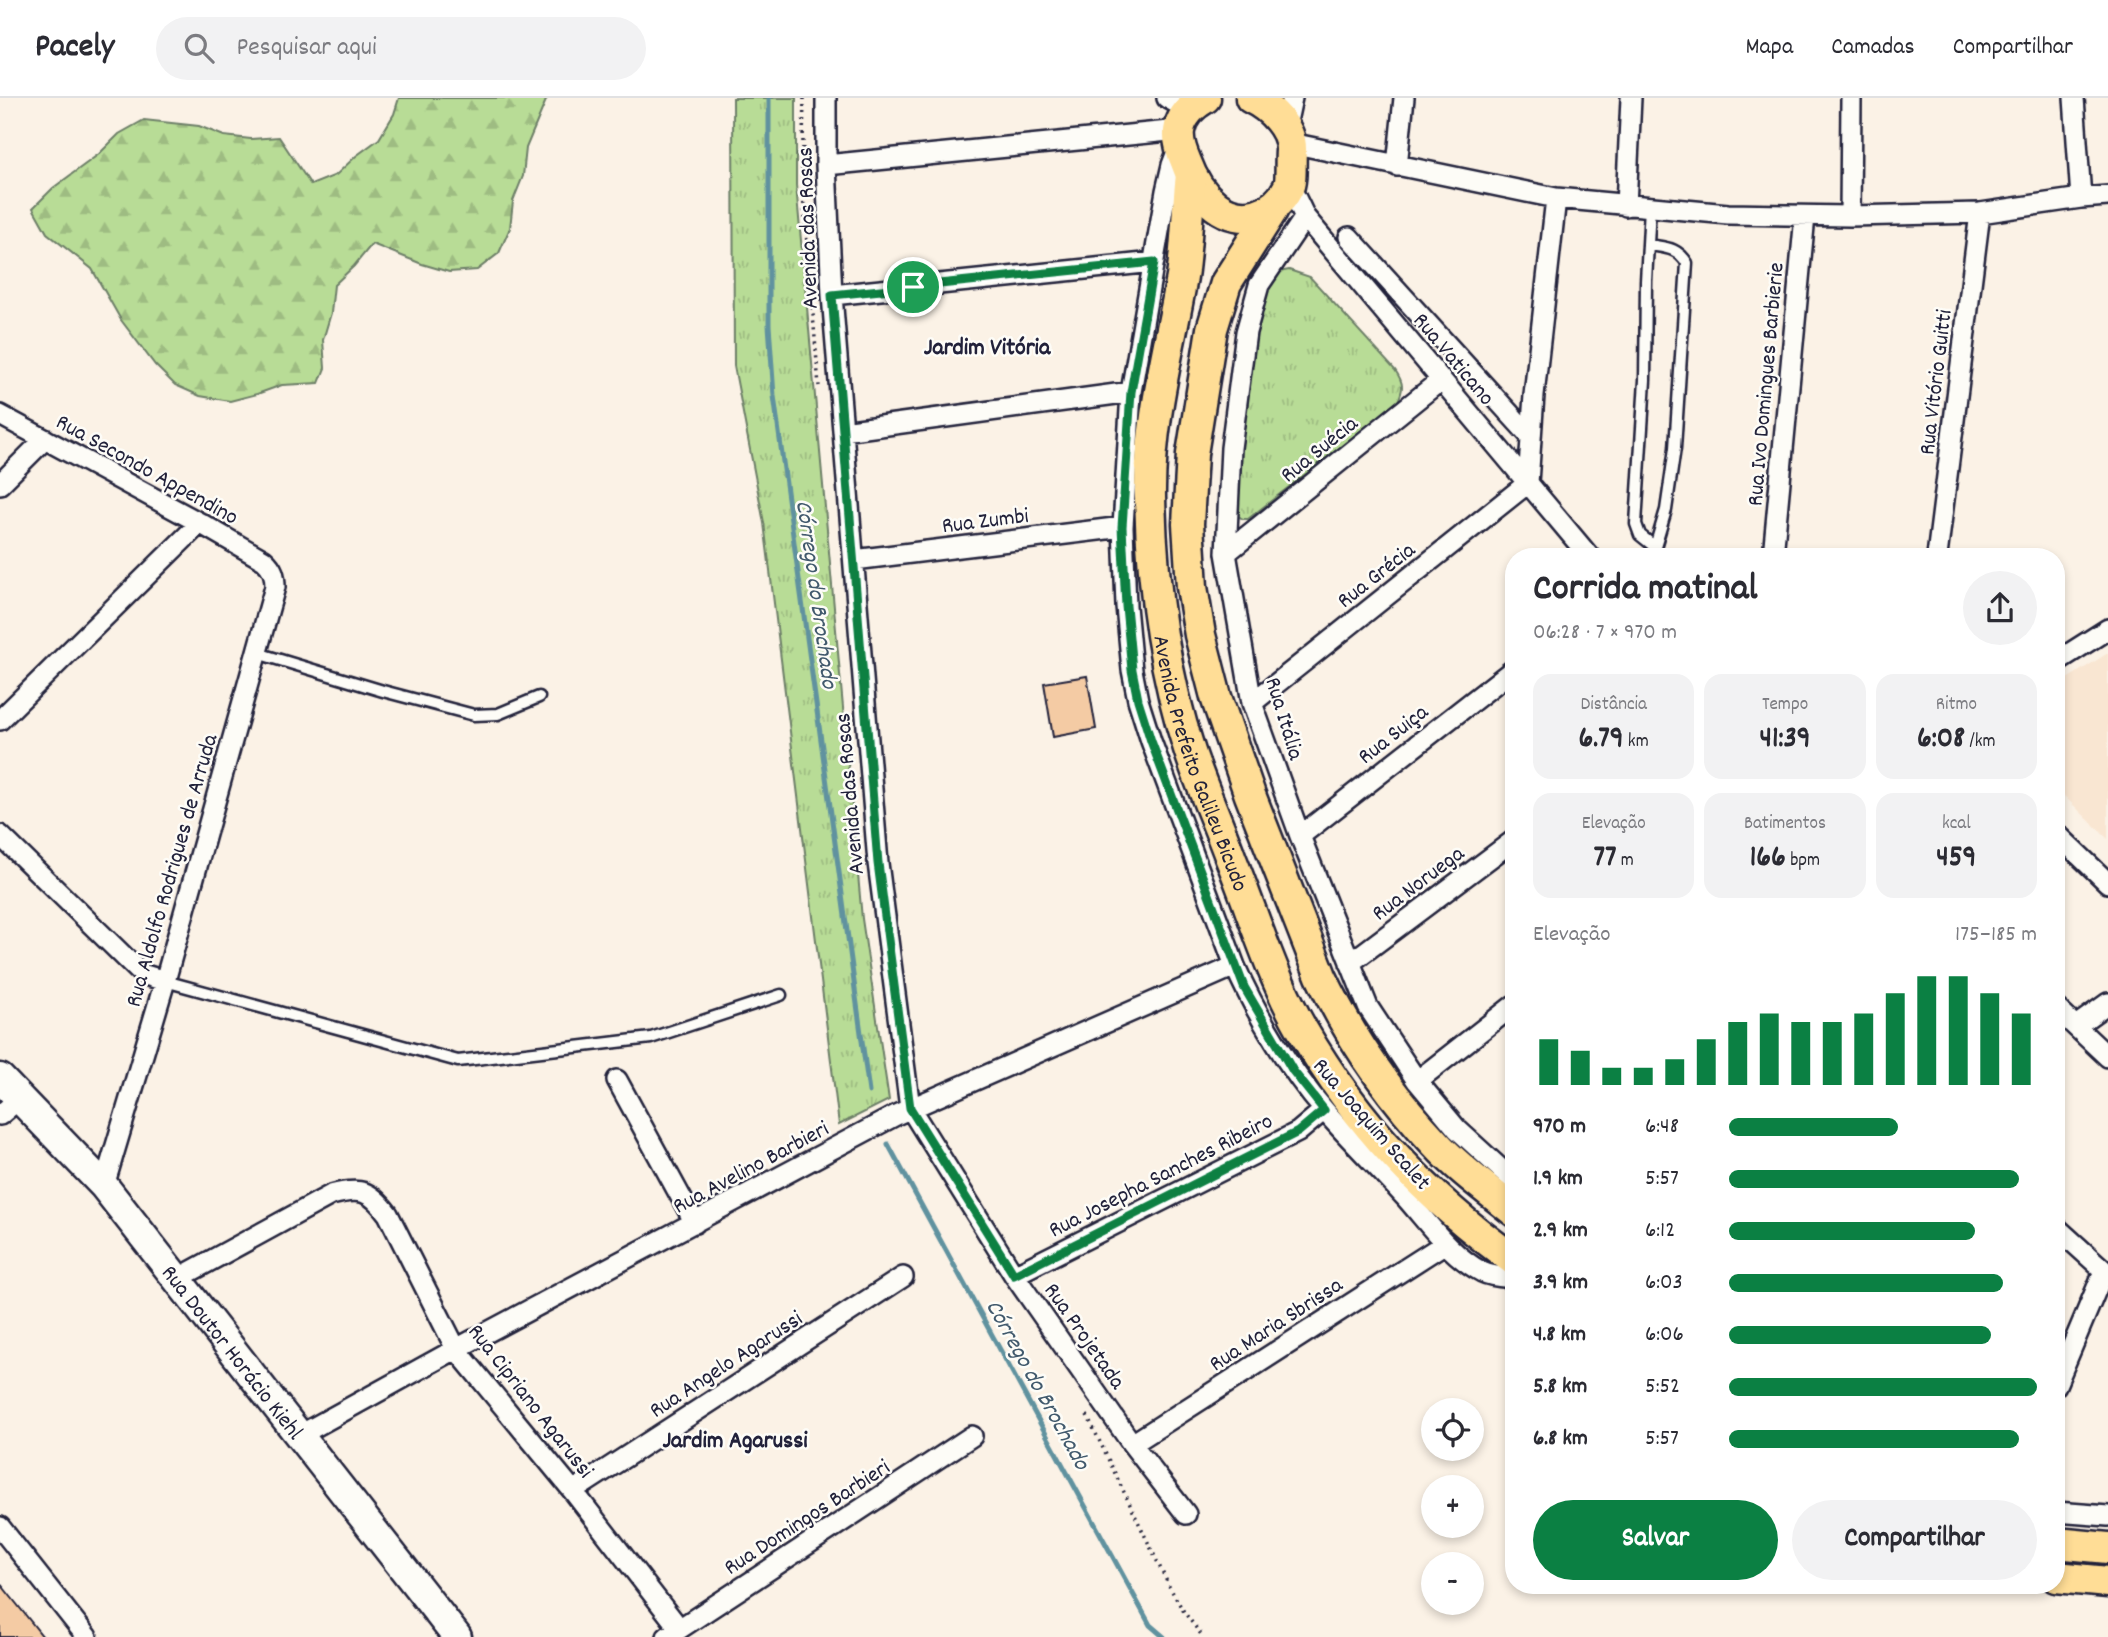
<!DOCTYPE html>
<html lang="pt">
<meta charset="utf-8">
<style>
:root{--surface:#fff;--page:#f2f2f3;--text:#2b2b33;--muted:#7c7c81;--line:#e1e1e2;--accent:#0b8043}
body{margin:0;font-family:Dekko,sans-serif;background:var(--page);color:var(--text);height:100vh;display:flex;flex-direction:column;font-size:26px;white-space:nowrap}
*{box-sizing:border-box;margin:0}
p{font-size:23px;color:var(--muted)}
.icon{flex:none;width:38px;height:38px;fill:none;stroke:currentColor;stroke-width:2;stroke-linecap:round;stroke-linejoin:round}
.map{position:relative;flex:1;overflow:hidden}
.details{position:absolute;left:1505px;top:450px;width:560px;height:1046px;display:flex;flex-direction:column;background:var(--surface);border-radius:28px;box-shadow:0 4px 10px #0003}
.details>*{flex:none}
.fabs{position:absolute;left:1421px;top:1300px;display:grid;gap:14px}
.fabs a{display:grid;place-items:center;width:63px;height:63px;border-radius:50%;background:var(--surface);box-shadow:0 4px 10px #0003;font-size:35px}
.pin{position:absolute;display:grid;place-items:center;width:60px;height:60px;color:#fff;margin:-30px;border:4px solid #fff;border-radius:50%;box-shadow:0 2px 7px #0007}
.round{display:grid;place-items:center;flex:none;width:74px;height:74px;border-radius:37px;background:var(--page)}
.summary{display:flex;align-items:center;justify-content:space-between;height:119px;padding:0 28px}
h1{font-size:38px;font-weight:700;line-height:52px}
.stats{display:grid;grid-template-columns:repeat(3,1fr);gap:10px;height:119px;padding:7px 28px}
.stats div{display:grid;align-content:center;border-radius:18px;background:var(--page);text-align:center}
.stats b{font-size:30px;font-weight:700}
.stats small{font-size:19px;font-weight:400}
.stats p{font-size:19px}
.chart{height:196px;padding:14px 28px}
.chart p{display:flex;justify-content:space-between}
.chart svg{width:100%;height:126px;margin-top:7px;stroke:var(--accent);stroke-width:6}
.button{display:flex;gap:14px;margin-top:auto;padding:14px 28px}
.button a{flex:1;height:80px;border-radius:42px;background:var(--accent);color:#fff;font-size:28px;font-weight:700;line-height:80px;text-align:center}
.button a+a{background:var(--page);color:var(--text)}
ul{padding:0 28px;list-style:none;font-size:23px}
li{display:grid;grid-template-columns:112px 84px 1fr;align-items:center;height:52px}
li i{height:18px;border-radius:9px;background:var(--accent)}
header{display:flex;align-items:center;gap:42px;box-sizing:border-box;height:98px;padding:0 35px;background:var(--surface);border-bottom:2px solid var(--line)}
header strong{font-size:33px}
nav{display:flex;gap:38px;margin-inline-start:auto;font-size:24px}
.search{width:490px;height:63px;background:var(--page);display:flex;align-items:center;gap:18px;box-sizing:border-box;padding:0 24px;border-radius:38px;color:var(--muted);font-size:26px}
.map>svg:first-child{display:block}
.built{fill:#f9e6d2}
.forest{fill:url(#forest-firs);stroke:#6d7f68;stroke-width:2}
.park{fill:url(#park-tufts);stroke:#6d7f68;stroke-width:2}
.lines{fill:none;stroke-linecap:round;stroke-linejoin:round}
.stream{stroke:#61929f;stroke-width:5}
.building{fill:#f4cba4;stroke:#22223b;stroke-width:2}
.lane-casing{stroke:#22223b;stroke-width:15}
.street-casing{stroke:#22223b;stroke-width:24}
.secondary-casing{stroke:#22223b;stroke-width:33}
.primary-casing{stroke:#22223b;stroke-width:35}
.path{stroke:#22223b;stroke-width:3.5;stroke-dasharray:2 5;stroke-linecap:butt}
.lane{stroke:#fdfcf7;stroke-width:10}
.street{stroke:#fdfcf7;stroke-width:19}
.secondary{stroke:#fdfcf7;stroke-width:28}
.primary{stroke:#ffdd96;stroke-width:30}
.route-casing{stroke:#fff;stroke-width:14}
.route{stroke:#0b8043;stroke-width:9}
.labels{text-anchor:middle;stroke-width:5;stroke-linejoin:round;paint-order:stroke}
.street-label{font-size:23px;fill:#22223b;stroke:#fdfcf7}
.neighbourhood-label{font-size:24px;font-weight:bold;fill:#22223b;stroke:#fdfcf7}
.water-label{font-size:24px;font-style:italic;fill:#425a6d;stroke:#fdfcf7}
</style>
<header>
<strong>Pacely</strong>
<div class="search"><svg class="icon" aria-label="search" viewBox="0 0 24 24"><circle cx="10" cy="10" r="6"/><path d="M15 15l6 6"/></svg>Pesquisar aqui</div>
<nav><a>Mapa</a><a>Camadas</a><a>Compartilhar</a></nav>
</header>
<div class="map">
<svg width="2108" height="1539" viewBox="0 0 2108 1539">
<defs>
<pattern id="forest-firs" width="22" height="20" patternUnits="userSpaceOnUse" patternTransform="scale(1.75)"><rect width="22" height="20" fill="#b8dc96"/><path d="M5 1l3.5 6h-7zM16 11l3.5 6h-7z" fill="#9ebc82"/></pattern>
<pattern id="park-tufts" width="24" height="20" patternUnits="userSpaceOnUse" patternTransform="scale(1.75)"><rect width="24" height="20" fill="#b8dc96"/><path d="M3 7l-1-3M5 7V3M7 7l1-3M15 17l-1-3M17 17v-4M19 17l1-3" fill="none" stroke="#9ebc82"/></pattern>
</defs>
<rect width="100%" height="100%" fill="#fbf2e6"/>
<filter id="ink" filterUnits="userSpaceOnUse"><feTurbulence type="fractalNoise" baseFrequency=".0143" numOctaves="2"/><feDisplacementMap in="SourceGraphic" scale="14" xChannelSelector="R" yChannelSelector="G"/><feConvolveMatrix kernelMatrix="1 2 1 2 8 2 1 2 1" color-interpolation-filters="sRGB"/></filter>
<g filter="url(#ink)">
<!-- built -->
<path class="built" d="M 2108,555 L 2108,741 L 2056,690 L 2056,588 Z"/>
<!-- forest -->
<path class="forest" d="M 399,0 L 547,0 L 526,50 L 523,78 L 513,103 L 510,130 L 499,155 L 477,172 L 449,174 L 422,166 L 372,146 L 354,168 L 334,187 L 331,215 L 323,242 L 325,270 L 319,285 L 282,287 L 257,296 L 230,303 L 200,298 L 175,287 L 155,267 L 121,222 L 92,171 L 47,135 L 33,110 L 53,90 L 99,56 L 119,36 L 144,22 L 199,28 L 224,38 L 251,41 L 279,39 L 311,87 L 336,77 L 356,58 L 379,41 L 394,16 Z"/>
<!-- park -->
<path class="park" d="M 733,0 L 796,0 L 796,87 L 862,821 L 889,1002 L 839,1027 L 764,425 L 734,268 Z
M 1289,172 L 1310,179 L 1395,272 C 1404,285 1404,291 1397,305 L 1248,421 L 1243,421 L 1235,416 L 1234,404 L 1248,276 L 1263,194 L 1274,175 Z"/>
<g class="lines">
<!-- stream -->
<path class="stream" d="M 769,0 L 769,227 L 774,298 L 869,994
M 888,1046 L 1150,1527 L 1164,1539"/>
</g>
<!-- building -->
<path class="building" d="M 1087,578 L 1096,631 L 1053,639 L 1044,585 Z
M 0,1485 L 43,1539 L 0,1539 Z"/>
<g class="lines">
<!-- lane casing -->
<g class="lane-casing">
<path id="lane" d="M 1650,109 L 1646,183 L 1645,282 L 1636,426 L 1640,437 L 1655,449 L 1651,458
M 1649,147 C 1666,150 1677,149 1687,165 L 1675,350 L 1666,412 L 1655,449
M 257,555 L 383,593 L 474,617 L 498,616 L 539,599
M 165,883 L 458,963 L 651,940 L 781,897"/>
</g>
<!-- street casing -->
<g class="street-casing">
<path id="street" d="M 826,0 L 826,67 L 832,197 L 878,765 L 910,1010 L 1014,1177 L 1132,1346 L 1186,1416
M 1167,0 L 1189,12
M 2074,0 L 2081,100
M 1285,33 L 1292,0
M 1291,45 L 1556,100 L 1728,116 L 1850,118 L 1980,115 L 2081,100 L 2108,98
M 1180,46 L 1172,67 L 1166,93 L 1131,294 L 1123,429 L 1126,508 L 1132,572 L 1138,602 L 1151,643 L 1235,868 C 1256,916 1290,973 1325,1013 C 1351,1043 1379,1070 1406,1100 C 1429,1126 1450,1157 1482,1174 C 1492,1179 1503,1179 1514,1180
M 826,67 L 1179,32
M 1397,68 L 1404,0
M 1290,88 L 1305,119 L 1589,458
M 1626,108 L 1631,0
M 1850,118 L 1851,0
M 1305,119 L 1259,187 L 1246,234 L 1231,350 L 1226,455 L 1252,605 L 1300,738 L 1368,909 L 1417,983 L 1457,1031 L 1514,1083
M 1349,139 L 1531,339
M 832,197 L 1154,164
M 0,317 L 200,425 L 264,462 C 273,470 275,477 275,489 L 165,883 L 104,1088
M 843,333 L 1131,294
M 0,386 L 45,341
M 1226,455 L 1441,282
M 1773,458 L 1805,118
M 1937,458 L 1980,115
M 854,462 L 1123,429
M 2056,564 L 2108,531
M 1252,605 L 1528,385 L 1534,297 L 1556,100
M 0,622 L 200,425
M 2056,735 L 2108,785
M 0,737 L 142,876 L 165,883
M 1300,738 L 1514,571
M 1350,865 L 1514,742
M 2056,910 L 2108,959
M 2076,928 L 2108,905
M 617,982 L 695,1125
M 1417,983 L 1514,907
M 0,1017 L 20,1000
M 2056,1129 L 2108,1176
M 1014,1177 L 1298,1034 L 1324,1012
M 177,1181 L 331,1097 C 360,1089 370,1092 388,1116 L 456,1251 L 573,1393 L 679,1530
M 2056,1287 L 2104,1173
M 300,1337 L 456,1251 L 898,1016 L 1235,868
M 1132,1346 L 1444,1146
M 573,1393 L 903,1179
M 2056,1414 L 2108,1418
M 0,1429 L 87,1539
M 667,1539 L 972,1338"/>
</g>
<!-- secondary casing -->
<g class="secondary-casing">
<g id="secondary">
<path id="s1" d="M 0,980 L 104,1088 L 457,1539"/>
</g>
</g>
<!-- primary casing -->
<g class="primary-casing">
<g id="primary">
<path d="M 1205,0 C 1193,7 1181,18 1179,33 C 1178,42 1182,55 1186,64 C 1192,81 1202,97 1216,108 C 1241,127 1274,118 1288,90 C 1292,83 1290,62 1291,53 C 1292,30 1270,9 1251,0"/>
<path id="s2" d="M 1191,77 C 1187,110 1187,145 1182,179 C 1169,252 1149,325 1150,399 C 1152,484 1163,573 1190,654 C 1202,690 1218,725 1231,761 C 1254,818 1272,880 1303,933 C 1356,1024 1428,1101 1514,1162"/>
<path d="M 1273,111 L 1226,185 L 1212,231 L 1192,356 L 1188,426 L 1192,489 L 1200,537 L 1216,599 L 1250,697 L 1321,878 C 1350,940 1389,996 1436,1046 C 1459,1071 1488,1092 1514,1113"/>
<path d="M 2056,1445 L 2108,1450"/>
<path d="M 2056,1479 L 2108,1484"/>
</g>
</g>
<!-- path -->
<path class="path" d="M 804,0 L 802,85 L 819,288
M 1087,1317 L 1169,1488 L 1184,1514 L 1203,1539"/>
<!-- lane -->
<use href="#lane" class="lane"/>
<!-- street -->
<use href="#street" class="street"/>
<!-- secondary -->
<use href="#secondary" class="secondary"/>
<!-- primary -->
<use href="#primary" class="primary"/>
</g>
</g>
<g class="lines" filter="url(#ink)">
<!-- route casing -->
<g class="route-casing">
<path id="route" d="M 1154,164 L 1131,294 L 1122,429 L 1126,508 L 1132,572 L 1138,602 L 1151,643 L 1244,889 L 1293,973 L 1324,1012 L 1298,1034 L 1014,1177 L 910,1010 L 878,765 L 832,197 Z"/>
</g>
<!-- route -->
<use href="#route" class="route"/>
</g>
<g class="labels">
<!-- street labels -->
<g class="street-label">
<text transform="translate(806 130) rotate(-92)" y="8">Avenida das Rosas</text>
<text transform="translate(1455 260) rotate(50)" y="8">Rua Vaticano</text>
<text transform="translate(1934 284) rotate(-83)" y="8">Rua Vitório Guitti</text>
<text transform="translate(1764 286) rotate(-85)" y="8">Rua Ivo Domingues Barbierie</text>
<text transform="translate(1318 350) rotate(-39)" y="8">Rua Suécia</text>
<text transform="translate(148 370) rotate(29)" y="8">Rua Secondo Appendino</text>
<text transform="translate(985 421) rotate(-7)" y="8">Rua Zumbi</text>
<text transform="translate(1375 476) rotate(-38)" y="8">Rua Grécia</text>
<text transform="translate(1286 620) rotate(73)" y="8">Rua Itália</text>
<text transform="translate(1392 635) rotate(-38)" y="8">Rua Suiça</text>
<text dy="8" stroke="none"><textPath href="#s2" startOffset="598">Avenida Prefeito Galileu Bicudo</textPath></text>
<text transform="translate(848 696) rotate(-95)" y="8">Avenida das Rosas</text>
<text transform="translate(170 772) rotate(-74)" y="8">Rua Aldolfo Rodrigues de Arruda</text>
<text transform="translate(1417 784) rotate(-37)" y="8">Rua Noruega</text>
<text transform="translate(1373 1025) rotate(49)" y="8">Rua Joaquim Scalet</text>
<text transform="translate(750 1068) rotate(-28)" y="8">Rua Avelino Barbieri</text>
<text transform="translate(1160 1076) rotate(-27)" y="8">Rua Josepha Sanches Ribeiro</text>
<text transform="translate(1275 1225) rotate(-33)" y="8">Rua Maria Sbrissa</text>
<text transform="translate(1086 1237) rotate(55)" y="8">Rua Projetada</text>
<text dy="8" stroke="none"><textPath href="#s1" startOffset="360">Rua Doutor Horácio Kiehl</textPath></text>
<text transform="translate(725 1265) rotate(-33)" y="8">Rua Angelo Agarussi</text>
<text transform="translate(532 1302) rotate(52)" y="8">Rua Cipriano Agarussi</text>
<text transform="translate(806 1418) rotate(-33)" y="8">Rua Domingos Barbieri</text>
</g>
<!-- neighbourhood labels -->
<g class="neighbourhood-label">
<text x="987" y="256">Jardim Vitória</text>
<text x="735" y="1349">Jardim Agarussi</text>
</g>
<!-- water labels -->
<g class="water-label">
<text transform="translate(818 496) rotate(82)" y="8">Córrego do Brochado</text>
<text transform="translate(1039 1286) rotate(61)" y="8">Córrego do Brochado</text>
</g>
</g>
</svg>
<div class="fabs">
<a><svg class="icon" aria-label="locate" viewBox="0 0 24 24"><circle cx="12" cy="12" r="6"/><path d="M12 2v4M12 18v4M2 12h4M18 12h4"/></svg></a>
<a>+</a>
<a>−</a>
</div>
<div class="pin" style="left:913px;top:189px;background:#1e9e55"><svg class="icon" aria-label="arrive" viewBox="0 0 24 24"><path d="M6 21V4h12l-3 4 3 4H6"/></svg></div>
<section class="details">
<div class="summary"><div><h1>Corrida matinal</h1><p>06:28 · 7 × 970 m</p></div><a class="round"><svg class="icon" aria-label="share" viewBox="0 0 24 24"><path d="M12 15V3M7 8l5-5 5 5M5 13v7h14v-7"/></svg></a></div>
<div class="stats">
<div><p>Distância</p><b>6.79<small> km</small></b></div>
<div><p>Tempo</p><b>41:39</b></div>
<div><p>Ritmo</p><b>6:08<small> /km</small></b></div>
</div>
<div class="stats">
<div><p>Elevação</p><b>77<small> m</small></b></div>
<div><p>Batimentos</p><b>166<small> bpm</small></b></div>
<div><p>kcal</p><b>459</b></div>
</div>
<div class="chart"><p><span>Elevação</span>175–185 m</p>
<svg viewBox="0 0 160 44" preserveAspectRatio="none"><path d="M5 44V28M15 44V32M25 44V38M35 44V38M45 44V35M55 44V28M65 44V22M75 44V19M85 44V22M95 44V22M105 44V19M115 44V12M125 44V6M135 44V6M145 44V12M155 44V19"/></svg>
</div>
<ul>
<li><b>970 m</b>6:48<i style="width:55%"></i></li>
<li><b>1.9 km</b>5:57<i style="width:94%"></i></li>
<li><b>2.9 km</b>6:12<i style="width:80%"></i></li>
<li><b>3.9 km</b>6:03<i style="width:89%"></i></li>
<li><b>4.8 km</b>6:06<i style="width:85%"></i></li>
<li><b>5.8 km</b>5:52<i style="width:100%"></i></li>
<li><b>6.8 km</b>5:57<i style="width:94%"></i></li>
</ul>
<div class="button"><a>Salvar</a><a>Compartilhar</a></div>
</section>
</div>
